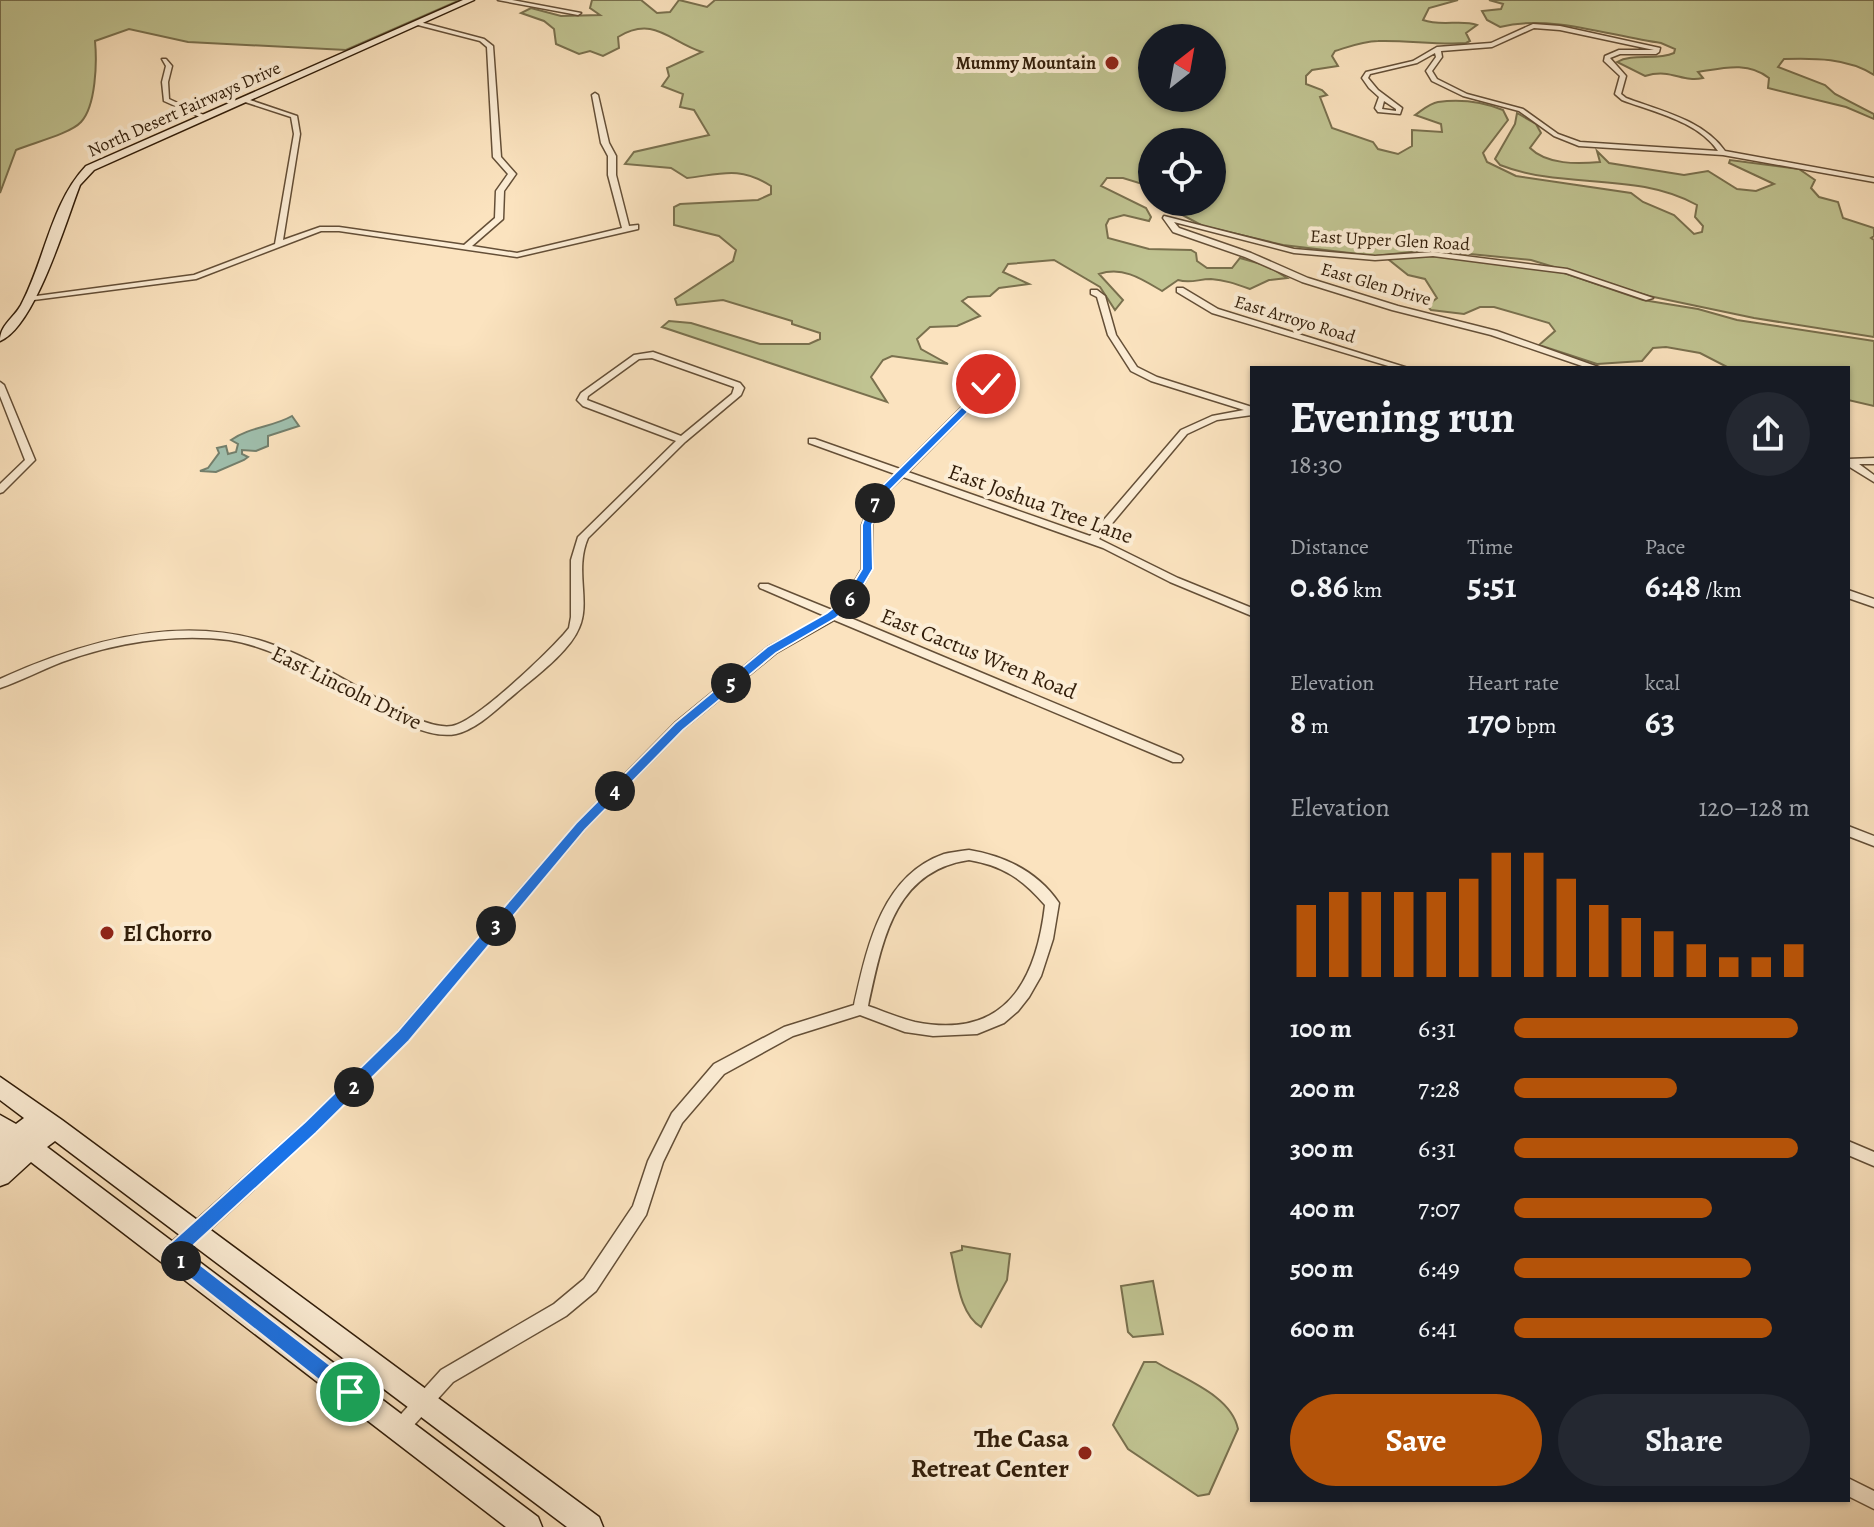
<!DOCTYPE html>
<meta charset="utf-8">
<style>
:root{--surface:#171b24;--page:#242831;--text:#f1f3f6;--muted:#9ea1a6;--accent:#b45309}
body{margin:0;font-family:Alegreya,serif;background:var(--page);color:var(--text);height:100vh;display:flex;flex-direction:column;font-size:30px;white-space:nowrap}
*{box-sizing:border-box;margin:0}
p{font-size:26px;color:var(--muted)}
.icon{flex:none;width:44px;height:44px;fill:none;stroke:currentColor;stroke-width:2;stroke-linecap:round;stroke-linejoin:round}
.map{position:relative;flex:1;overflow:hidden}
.drawer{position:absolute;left:1250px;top:366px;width:600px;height:1136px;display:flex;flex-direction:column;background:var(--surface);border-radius:0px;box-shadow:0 2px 6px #0004}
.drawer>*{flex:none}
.needle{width:52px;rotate:31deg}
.controls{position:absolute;left:1138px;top:24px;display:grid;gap:16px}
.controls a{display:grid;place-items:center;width:88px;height:88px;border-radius:50%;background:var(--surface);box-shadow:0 2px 6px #0004;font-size:40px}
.pin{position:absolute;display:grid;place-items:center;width:68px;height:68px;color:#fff;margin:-34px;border:4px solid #fff;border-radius:50%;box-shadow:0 2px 8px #0007}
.km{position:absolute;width:40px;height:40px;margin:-20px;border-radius:50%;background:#222;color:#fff;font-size:22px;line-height:40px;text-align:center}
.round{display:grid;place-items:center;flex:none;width:84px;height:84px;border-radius:42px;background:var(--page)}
.headline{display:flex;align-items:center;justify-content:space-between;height:136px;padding:0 40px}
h1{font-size:44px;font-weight:600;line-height:60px}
.metrics{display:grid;grid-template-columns:repeat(3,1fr);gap:12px;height:136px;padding:8px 40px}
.metrics div{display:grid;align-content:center}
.metrics b{font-size:34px;font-weight:600}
.metrics small{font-size:22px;font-weight:400}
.metrics p{font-size:22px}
.chart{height:224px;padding:16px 40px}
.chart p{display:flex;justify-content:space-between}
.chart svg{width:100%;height:144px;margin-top:8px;stroke:var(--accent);stroke-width:6}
.button{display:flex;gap:16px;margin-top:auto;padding:16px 40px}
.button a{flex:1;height:92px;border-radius:48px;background:var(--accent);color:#fff;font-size:32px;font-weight:600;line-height:92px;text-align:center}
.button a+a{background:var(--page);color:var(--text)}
ul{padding:0 40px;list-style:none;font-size:26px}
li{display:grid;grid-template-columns:128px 96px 1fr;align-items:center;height:60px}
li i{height:20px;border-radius:10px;background:var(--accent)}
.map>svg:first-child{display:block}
.green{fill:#c0c391;stroke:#79704e;stroke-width:2;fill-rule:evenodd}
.water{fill:#9fbfad;stroke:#737f6c;stroke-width:2}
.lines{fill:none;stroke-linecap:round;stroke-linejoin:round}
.street-casing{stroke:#644f37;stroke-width:3}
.secondary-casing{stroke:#321e0a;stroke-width:3}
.street{fill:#fcedd5;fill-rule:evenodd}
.secondary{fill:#fcedd5;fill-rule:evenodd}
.route{fill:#1a73e8;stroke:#fff;stroke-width:2}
.poi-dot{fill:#8f2418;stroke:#fcedd5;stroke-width:3}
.labels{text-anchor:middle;stroke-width:8;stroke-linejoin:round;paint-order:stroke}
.far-poi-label{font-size:18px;font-weight:bold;fill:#321e0a;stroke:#fcedd5;text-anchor:end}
.far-street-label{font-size:18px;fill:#321e0a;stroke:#fcedd5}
.street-label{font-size:22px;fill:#321e0a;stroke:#fcedd5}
.poi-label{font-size:22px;font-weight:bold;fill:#321e0a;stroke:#fcedd5;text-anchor:start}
.near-poi-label{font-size:26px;font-weight:bold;fill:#321e0a;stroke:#fcedd5;text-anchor:end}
</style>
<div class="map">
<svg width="1874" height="1527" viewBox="0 0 1874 1527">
<rect width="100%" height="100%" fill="#fbe3bf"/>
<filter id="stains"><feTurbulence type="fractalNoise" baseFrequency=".0025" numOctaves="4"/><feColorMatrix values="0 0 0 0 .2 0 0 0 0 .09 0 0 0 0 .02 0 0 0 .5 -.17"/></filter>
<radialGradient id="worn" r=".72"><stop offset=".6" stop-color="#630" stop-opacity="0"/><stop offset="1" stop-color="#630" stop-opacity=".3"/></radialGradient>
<!-- green -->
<path class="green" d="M 0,0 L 460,0 L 346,50 L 188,42 L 129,29 L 95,41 C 97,62 96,106 81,122 C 70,134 32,143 16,150 L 0,193 Z
M 592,0 L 641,0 L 657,13 L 670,12 L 679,0 L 707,7 L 715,0 L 1458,0 L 1429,8 L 1423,20 C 1442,27 1461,19 1477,25 L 1466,33 L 1470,41 L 1466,43 C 1436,45 1407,40 1378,41 C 1363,41 1348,47 1335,51 L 1332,56 L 1338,66 L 1312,70 L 1306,76 L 1306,84 L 1322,90 L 1327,95 L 1320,97 L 1332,128 L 1373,142 L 1378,149 L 1398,154 L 1412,146 L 1412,130 L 1442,132 L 1441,124 L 1415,115 C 1421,111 1430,103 1438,102 C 1460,99 1483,102 1503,110 L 1508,120 L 1483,153 L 1487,162 L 1516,176 L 1631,193 L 1643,202 L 1674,215 L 1694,234 L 1702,232 L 1703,226 L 1695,217 L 1697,205 C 1636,171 1563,190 1500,165 L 1495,159 L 1515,124 L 1517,113 L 1536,124 L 1541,133 L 1530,148 C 1547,165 1578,164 1600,162 L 1597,151 L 1609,163 L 1684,175 L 1708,171 L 1737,189 L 1756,191 L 1774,184 L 1729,163 L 1730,160 L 1799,169 L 1815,180 L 1811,188 L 1819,197 L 1838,202 L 1843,218 L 1874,228 L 1874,236 L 1871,238 L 1874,240 L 1874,337 L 1754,318 L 1649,296 L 1531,260 L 1429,250 L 1375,256 L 1283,245 L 1203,226 L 1171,209 L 1173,202 L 1212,202 L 1212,142 L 1152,142 L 1152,187 L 1123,178 L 1107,178 L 1101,186 L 1146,208 L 1151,217 L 1149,221 L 1124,215 L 1109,219 L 1106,225 L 1108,238 L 1149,249 L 1191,250 L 1196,253 L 1197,261 L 1207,268 L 1232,268 L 1240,258 L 1268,266 L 1287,278 L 1269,280 L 1250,289 C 1236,284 1225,280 1211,279 C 1198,279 1191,284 1178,280 L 1162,291 C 1142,279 1123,266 1099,274 L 1123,300 L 1115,310 L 1100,287 L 1054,260 L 1008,264 L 1003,272 L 1029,284 L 999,288 L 990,296 L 968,297 L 962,301 L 980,316 L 957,326 L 930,327 L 917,339 L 921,349 L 948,364 L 892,356 L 883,360 L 871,377 L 887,402 L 662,327 L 669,321 L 691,323 L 760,344 L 809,344 L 820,339 L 820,333 L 792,324 L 792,321 L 723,300 L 677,305 L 675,299 L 733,261 L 736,250 L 719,236 L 674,225 L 674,207 L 680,204 L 758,200 L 771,194 L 771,186 C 739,166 722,174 687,178 L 671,168 L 625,164 L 634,152 L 709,135 L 694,110 L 680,107 L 683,94 L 662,86 L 669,76 L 667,68 L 702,52 C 670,42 654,15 618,37 L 619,48 L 603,56 L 590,51 L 579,54 L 556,44 L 554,29 L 544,21 L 521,13 L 531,8 L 561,16 L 600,15 L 590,8 ZM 1152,38 L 1212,38 L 1212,98 L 1152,98 Z
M 1489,0 L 1874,0 L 1874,75 C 1848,58 1814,58 1784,59 L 1778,67 L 1825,85 L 1835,94 L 1874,114 L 1874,119 L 1846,107 L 1768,88 L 1769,78 C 1748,61 1723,68 1698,72 L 1703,78 C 1682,83 1672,68 1645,76 L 1617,62 C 1633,53 1656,61 1674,53 L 1675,49 L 1661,43 C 1609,36 1552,14 1500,27 L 1487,20 L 1482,11 L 1501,9 L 1503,4 Z
M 1430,256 L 1517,264 L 1564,273 L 1643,300 L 1698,309 L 1737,320 L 1874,341 L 1874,406 L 1848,400 L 1848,368 L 1729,368 L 1700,353 L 1666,347 L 1653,348 L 1642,361 L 1597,364 L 1539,345 L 1555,331 L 1549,323 L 1494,307 L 1480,307 L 1464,314 L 1431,310 L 1427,306 L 1437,298 L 1425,279 L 1408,275 L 1388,259 Z
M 962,1246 L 1010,1254 L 1007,1280 L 981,1327 C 959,1314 957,1276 951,1253 L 962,1250 Z
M 1153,1281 L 1163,1334 L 1133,1337 L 1128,1332 L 1121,1286 Z
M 1144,1362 L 1156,1362 C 1183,1379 1231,1395 1238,1429 L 1209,1494 L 1198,1496 L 1128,1449 L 1113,1425 Z"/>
<!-- water -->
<path class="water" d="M 292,416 L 299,426 L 268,436 L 268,446 L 256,451 L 242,450 L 242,454 L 248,457 L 244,460 L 216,472 L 200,471 L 208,468 L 219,453 L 217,448 L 226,446 L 228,454 L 236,452 L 238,444 L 231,440 C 249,427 273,427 292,416 Z"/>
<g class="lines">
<!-- street casing -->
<g class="street-casing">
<path id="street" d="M 498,0 L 512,0 L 581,13 L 578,15 Z
M 416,21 L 484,39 L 493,46 L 501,157 L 516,174 L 504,191 L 503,219 L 472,246 L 517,253 L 622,228 L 608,175 L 608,156 L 601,143 L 592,95 L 595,93 L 598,95 L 609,143 L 616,156 L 616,175 L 629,226 L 638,225 L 638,229 L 517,257 L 339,231 L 321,231 L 196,279 L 26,301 L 26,297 L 29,297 L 194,275 L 275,244 L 294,134 L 291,117 L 242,101 L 242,99 L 244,98 L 297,116 L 300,134 L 283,240 L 320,227 L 339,227 L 464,245 L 495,218 L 496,191 L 508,174 L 493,157 L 487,47 L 480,41 L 414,24 Z
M 1533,24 L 1560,26 L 1660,48 L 1659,52 L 1656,54 L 1620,54 L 1610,58 L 1626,76 L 1621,94 L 1626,98 C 1661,111 1703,120 1725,151 L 1874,178 L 1874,182 L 1723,155 L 1579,146 L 1554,136 L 1519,111 L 1463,96 L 1432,81 L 1426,71 L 1436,57 L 1435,53 L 1417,63 L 1370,74 L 1368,78 L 1378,90 L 1402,108 L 1400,114 L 1378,112 L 1375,108 L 1379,97 L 1369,88 L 1362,78 L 1366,72 L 1413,61 L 1437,47 L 1491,43 ZM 1534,28 L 1560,30 L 1654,50 L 1619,50 L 1605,56 L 1604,61 L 1620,76 L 1615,94 L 1622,100 C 1653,112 1698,121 1718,151 L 1580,142 L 1558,134 L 1523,109 L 1467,94 L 1437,79 L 1432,71 L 1442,57 L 1441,51 L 1492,47 ZM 1384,101 L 1396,109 L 1396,111 L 1382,109 Z
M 162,59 L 166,59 L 172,66 L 168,82 L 169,99 L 206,116 L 206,118 L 202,118 L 164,101 L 162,82 L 166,66 Z
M 1164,216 L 1294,249 L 1375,256 L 1433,252 L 1567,269 L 1653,298 L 1646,300 L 1566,273 L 1433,256 L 1375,260 L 1294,253 L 1174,222 L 1179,228 L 1251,253 L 1308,278 L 1398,306 L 1497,331 L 1601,368 L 1588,368 L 1491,335 L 1392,310 L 1302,282 L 1245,257 L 1173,232 L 1163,218 Z
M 1177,288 L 1183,288 L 1218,309 L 1408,368 L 1395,368 L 1212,313 L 1177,292 Z
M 1091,290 L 1097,290 L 1105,296 L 1116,335 L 1137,367 L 1157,377 L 1252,407 L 1252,415 L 1217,420 L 1187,434 L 1099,539 L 1178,578 L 1252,608 L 1252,616 L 1170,582 L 1103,548 L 903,477 L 883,496 L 872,525 L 872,569 L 851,606 L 841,614 L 1181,756 L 1183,759 L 1181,762 L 1173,762 L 834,620 L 776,653 L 683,729 L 585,829 L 408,1040 L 316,1132 L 178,1259 L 172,1261 L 166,1259 L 164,1253 L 166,1247 L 306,1122 L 398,1032 L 577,823 L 675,723 L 768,647 L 825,616 L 760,588 L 759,586 L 760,584 L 768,584 L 832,610 L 843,601 L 862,569 L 862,525 L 874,495 L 895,474 L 809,443 L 809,439 L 815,439 L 900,469 L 979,390 L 983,376 L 989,376 L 990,378 L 986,393 L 908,472 L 1090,536 L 1181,430 L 1212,416 L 1244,410 L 1151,381 L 1131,371 L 1108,335 L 1097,297 L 1091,294 Z
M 653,352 L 740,383 L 744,388 L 741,395 L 685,442 L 588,538 C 574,570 591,602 579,628 C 570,651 535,677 516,693 C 499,707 478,729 456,734 C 421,741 370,704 340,687 C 306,668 268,646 229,640 C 173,633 114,643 62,662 C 41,670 21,681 0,688 L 0,679 C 81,642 177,614 265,642 C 299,653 331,672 363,690 C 385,702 426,730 452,726 C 476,722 545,655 564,634 L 569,628 L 571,617 L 571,560 L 578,537 L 676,441 L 583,406 L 577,400 L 581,393 L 634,355 ZM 652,358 L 734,387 L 734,388 L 732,394 L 681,436 L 587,400 L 588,396 L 639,359 Z
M 0,382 L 4,385 L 35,460 L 3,492 L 0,493 L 0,484 L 25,460 L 0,396 Z
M 1874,458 L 1874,464 L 1859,464 L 1874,475 L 1874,482 L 1848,466 L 1848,459 Z
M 1848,590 L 1874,599 L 1874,607 L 1848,598 Z
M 1848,826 L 1874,836 L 1874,846 L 1848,836 Z
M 969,850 C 1005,856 1038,872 1059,903 L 1053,939 L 1041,976 L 1029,997 L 1018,1011 L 1004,1023 L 977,1034 L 933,1036 L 905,1032 L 860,1015 L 793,1036 L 724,1074 L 682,1123 L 663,1162 L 646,1215 L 596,1291 L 566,1316 L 453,1382 L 405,1435 L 399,1438 L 393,1435 L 390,1429 L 393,1423 L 441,1370 L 554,1304 L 584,1279 L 633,1206 L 648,1161 L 672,1113 L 714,1064 L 784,1027 L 854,1005 C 867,948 881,876 944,854 C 952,852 961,851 969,850 ZM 969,860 C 1004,866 1022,879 1045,905 C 1036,983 1004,1040 915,1022 C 899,1018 883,1011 868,1006 C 882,943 893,871 969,860 Z
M 1848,1141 L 1874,1152 L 1874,1166 L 1848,1155 Z
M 1848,1478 L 1874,1491 L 1874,1509 L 1848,1496 Z"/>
</g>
<!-- secondary casing -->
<g class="secondary-casing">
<path id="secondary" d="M 463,0 L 474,0 L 94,170 L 80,185 C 66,221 35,327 0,341 C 0,325 13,319 21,305 C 45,260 51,203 86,166 Z
M 0,1077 L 62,1120 L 599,1517 L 603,1527 L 567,1527 L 55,1141 L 47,1147 L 538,1517 L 542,1527 L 506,1527 L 31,1162 L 8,1183 L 0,1186 L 0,1115 L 16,1124 L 24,1118 L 0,1100 Z"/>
</g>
<!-- street -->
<use href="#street" class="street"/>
<!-- secondary -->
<use href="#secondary" class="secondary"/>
</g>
<!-- route -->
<path class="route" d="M 982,382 L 991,384 L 987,393 L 884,496 L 872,525 L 873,569 L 851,606 L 836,618 L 776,653 L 683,730 L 585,830 L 409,1041 L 316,1133 L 185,1253 L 357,1386 L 359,1392 L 357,1399 L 350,1402 L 343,1399 L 166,1259 L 163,1253 L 166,1247 L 305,1122 L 398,1031 L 576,823 L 675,723 L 767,647 L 827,613 L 843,600 L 862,569 L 862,525 L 873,495 L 979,390 Z"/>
<!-- markers -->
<g class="poi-dot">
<circle cx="1112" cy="63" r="8"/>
<circle cx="107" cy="933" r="8"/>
<circle cx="1085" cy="1453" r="8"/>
</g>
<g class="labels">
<!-- far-poi labels -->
<g class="far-poi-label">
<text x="1096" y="69">Mummy Mountain</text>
</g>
<!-- far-street labels -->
<g class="far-street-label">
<text transform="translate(184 109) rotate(-24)" y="6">North Desert Fairways Drive</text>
<text transform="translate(1390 240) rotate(3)" y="6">East Upper Glen Road</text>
<text transform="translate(1376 284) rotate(16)" y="6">East Glen Drive</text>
<text transform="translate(1295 319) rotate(17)" y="6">East Arroyo Road</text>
</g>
<!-- street labels -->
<g class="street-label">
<text transform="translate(1041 503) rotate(20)" y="8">East Joshua Tree Lane</text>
<text transform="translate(979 653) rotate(22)" y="8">East Cactus Wren Road</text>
<text transform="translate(347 687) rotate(26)" y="8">East Lincoln Drive</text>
</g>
<!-- poi labels -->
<g class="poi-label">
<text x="123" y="941">El Chorro</text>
</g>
<!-- near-poi labels -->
<g class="near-poi-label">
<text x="1069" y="1447">The Casa<tspan x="1069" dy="30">Retreat Center</tspan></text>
</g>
</g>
<rect width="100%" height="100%" filter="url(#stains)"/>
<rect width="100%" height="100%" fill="url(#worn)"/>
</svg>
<div class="controls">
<a><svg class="needle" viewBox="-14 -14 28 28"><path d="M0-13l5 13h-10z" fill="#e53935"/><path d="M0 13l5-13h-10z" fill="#9ea1a6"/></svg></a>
<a><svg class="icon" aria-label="locate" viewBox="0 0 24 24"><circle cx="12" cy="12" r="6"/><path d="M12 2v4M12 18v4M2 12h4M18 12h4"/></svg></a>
</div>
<div class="pin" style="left:350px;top:1392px;background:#1e9e55"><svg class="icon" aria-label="arrive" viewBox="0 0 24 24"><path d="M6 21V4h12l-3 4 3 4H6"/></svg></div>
<div class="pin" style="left:986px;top:384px;background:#d93025"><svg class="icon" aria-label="check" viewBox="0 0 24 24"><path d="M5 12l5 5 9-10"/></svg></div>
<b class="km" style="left:181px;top:1261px">1</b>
<b class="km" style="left:354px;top:1087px">2</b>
<b class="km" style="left:496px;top:926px">3</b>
<b class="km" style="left:615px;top:791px">4</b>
<b class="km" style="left:731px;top:683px">5</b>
<b class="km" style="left:850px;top:599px">6</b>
<b class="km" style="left:875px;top:503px">7</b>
<section class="drawer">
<div class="headline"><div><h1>Evening run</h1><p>18:30</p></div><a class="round"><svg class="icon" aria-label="share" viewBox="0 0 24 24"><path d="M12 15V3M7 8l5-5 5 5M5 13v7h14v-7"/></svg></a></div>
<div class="metrics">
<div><p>Distance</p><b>0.86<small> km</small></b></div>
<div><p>Time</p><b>5:51</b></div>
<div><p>Pace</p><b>6:48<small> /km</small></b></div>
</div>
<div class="metrics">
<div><p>Elevation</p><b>8<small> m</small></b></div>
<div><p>Heart rate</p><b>170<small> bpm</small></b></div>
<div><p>kcal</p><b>63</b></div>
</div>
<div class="chart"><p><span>Elevation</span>120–128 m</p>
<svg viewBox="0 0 160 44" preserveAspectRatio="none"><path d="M5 44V22M15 44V18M25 44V18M35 44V18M45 44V18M55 44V14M65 44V6M75 44V6M85 44V14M95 44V22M105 44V26M115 44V30M125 44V34M135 44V38M145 44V38M155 44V34"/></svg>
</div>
<ul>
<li><b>100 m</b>6:31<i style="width:96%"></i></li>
<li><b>200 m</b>7:28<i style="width:55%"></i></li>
<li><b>300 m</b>6:31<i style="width:96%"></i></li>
<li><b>400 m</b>7:07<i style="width:67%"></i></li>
<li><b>500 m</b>6:49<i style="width:80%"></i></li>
<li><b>600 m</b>6:41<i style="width:87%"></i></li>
</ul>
<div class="button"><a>Save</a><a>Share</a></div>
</section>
</div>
